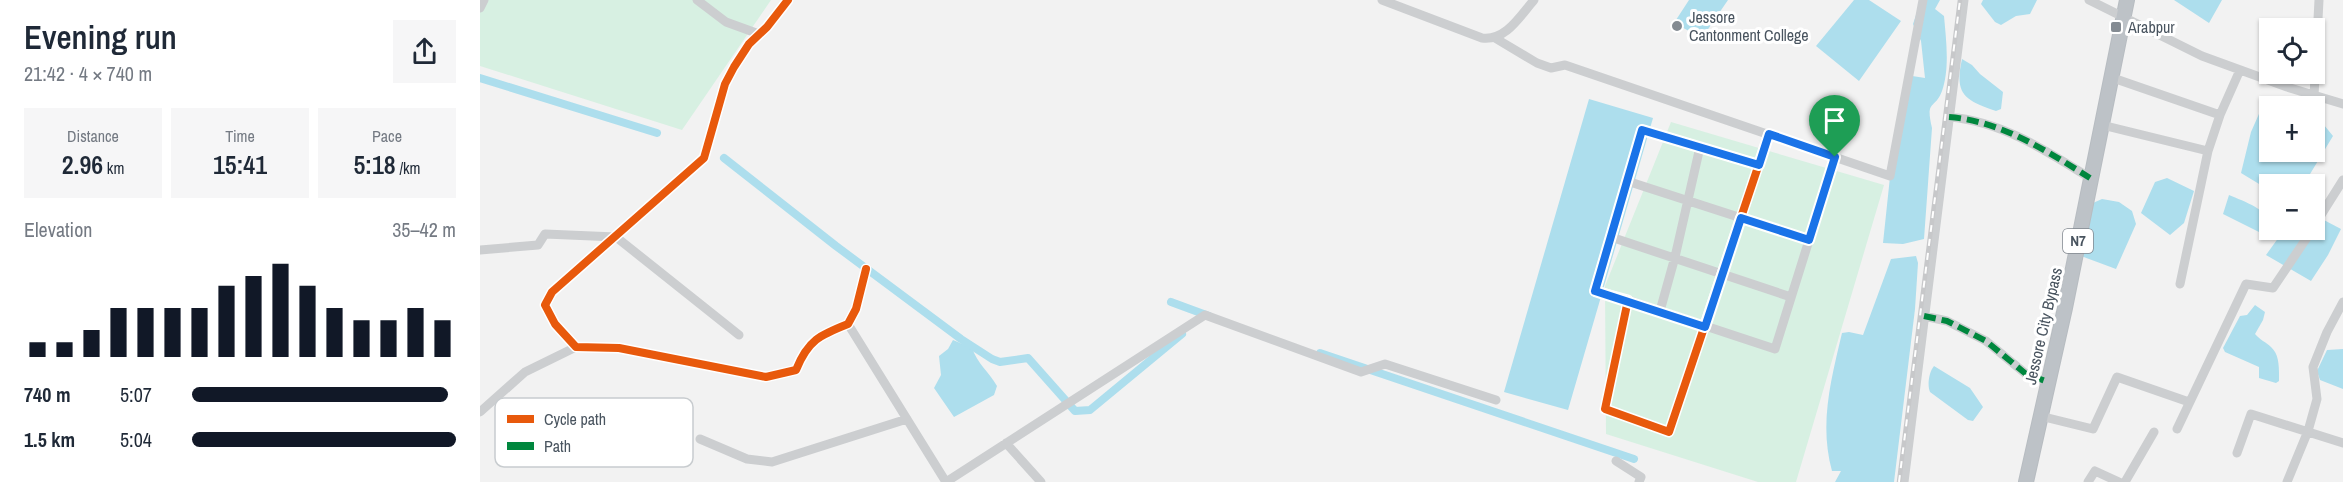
<!DOCTYPE html>
<meta charset="utf-8">
<style>
:root{--surface:#fff;--page:#f6f6f7;--text:#1f2937;--muted:#747a83;--accent:#111827}
body{margin:0;font-family:"Archivo Narrow",sans-serif;background:var(--page);color:var(--text);height:100vh;display:flex;flex-direction:column;font-size:22px;white-space:nowrap}
*{box-sizing:border-box;margin:0}
p{font-size:20px;color:var(--muted)}
.icon{flex:none;width:33px;height:33px;fill:none;stroke:currentColor;stroke-width:2;stroke-linecap:round;stroke-linejoin:round}
.map{position:relative;flex:1;overflow:hidden}
.sheet{display:flex;flex-direction:column;background:var(--surface);width:480px}
.sheet>*{flex:none}
.buttons{position:absolute;left:1779px;top:18px;display:grid;gap:12px}
.buttons a{display:grid;place-items:center;width:66px;height:66px;border-radius:0px;background:var(--surface);box-shadow:0 2px 4px #0004;font-size:30px}
.pin{position:absolute;display:grid;place-items:center;width:51px;height:51px;color:#fff;margin:-62px -26px;border-radius:50% 50% 50% 0;rotate:-45deg;box-shadow:0 0 6px #0007}
.pin .icon{rotate:45deg}
.round{display:grid;place-items:center;flex:none;width:63px;height:63px;border-radius:0px;background:var(--page)}
.head{display:flex;align-items:center;justify-content:space-between;height:102px;padding:0 24px}
h1{font-size:33px;font-weight:600;line-height:45px}
.figures{display:grid;grid-template-columns:repeat(3,1fr);gap:9px;height:102px;padding:6px 24px}
.figures div{display:grid;align-content:center;border-radius:0px;background:var(--page);text-align:center}
.figures b{font-size:26px;font-weight:600}
.figures small{font-size:16px;font-weight:400}
.figures p{font-size:16px}
.chart{height:168px;padding:12px 24px}
.chart p{display:flex;justify-content:space-between}
.chart svg{width:100%;height:108px;margin-top:6px;stroke:var(--accent);stroke-width:6}
ul{padding:0 24px;list-style:none;font-size:20px}
li{display:grid;grid-template-columns:96px 72px 1fr;align-items:center;height:45px}
li i{height:15px;border-radius:8px;background:var(--accent)}
main{display:flex;flex:1;min-height:0}
.map>svg:first-child{display:block}
.green{fill:#d7f0e2}
.water{fill:#addeed}
.lines{fill:none;stroke-linecap:round;stroke-linejoin:round}
.canal{stroke:#addeed;stroke-width:8}
.highway-casing{stroke:#b7bcc1;stroke-width:16}
.minor{stroke:#ccced0;stroke-width:9}
.highway{stroke:#bdc2c7;stroke-width:14}
.rail-casing{stroke:#c7c8ca;stroke-width:4.5}
.rail{stroke:#fff;stroke-width:2;stroke-dasharray:7;stroke-linecap:butt}
.quiet{stroke:#00873e;stroke-width:6;stroke-dasharray:12 6;stroke-linecap:butt}
.cycleway-casing{stroke:#fff;stroke-width:11}
.cycleway{stroke:#e8590c;stroke-width:8}
.route-casing{stroke:#fff;stroke-width:12}
.route{stroke:#1a73e8;stroke-width:8}
.poi-dot{fill:#848b92;stroke:#fff;stroke-width:2}
.labels{text-anchor:middle;stroke-width:6;stroke-linejoin:round;paint-order:stroke}
.shield{fill:#fff;stroke:#80878f;stroke-width:1.5}
.shield-label{font-size:15px;font-weight:bold;fill:#49545f}
.poi-label{font-size:16px;fill:#49545f;stroke:#fff;text-anchor:start}
.street-label{font-size:16px;fill:#49545f;stroke:#fff}
.key{fill:#fff;stroke:#c8cccf;stroke-width:1.5}
.key-label{font-size:16px;fill:#49545f}
</style>
<main>
<section class="sheet">
<div class="head"><div><h1>Evening run</h1><p>21:42 · 4 × 740 m</p></div><a class="round"><svg class="icon" aria-label="share" viewBox="0 0 24 24"><path d="M12 15V3M7 8l5-5 5 5M5 13v7h14v-7"/></svg></a></div>
<div class="figures">
<div><p>Distance</p><b>2.96<small> km</small></b></div>
<div><p>Time</p><b>15:41</b></div>
<div><p>Pace</p><b>5:18<small> /km</small></b></div>
</div>
<div class="chart"><p><span>Elevation</span>35–42 m</p>
<svg viewBox="0 0 160 44" preserveAspectRatio="none"><path d="M5 44V38M15 44V38M25 44V33M35 44V24M45 44V24M55 44V24M65 44V24M75 44V15M85 44V11M95 44V6M105 44V15M115 44V24M125 44V29M135 44V29M145 44V24M155 44V29"/></svg>
</div>
<ul>
<li><b>740 m</b>5:07<i style="width:97%"></i></li>
<li><b>1.5 km</b>5:04<i style="width:100%"></i></li>
</ul>
</section>
<div class="map">
<svg width="1863" height="482" viewBox="0 0 1863 482">
<rect width="100%" height="100%" fill="#f2f2f2"/>
<!-- green -->
<path class="green" d="M 0,0 L 291,0 L 202,130 L 0,66 Z
M 1191,122 L 1404,185 L 1316,482 L 1278,482 L 1126,434 L 1125,286 Z"/>
<!-- water -->
<path class="water" d="M 1209,0 L 1248,0 L 1222,38 L 1194,23 Z
M 1374,0 L 1389,0 L 1421,21 L 1379,81 L 1336,46 Z
M 1441,0 L 1460,0 L 1455,9 L 1464,16 C 1466,39 1470,68 1462,91 C 1455,110 1445,99 1452,128 L 1444,239 L 1423,244 L 1403,243 L 1412,158 L 1426,75 L 1445,78 L 1441,41 L 1433,24 Z
M 1503,0 L 1557,0 L 1550,14 L 1536,16 L 1521,25 L 1515,22 L 1501,4 Z
M 1694,0 L 1742,0 L 1729,23 Z
M 1482,59 L 1492,65 L 1500,74 L 1523,92 L 1521,109 L 1516,111 C 1485,100 1474,95 1482,59 Z
M 1786,98 L 1812,106 L 1790,106 L 1790,152 L 1834,152 L 1835,114 L 1853,136 L 1824,184 L 1790,184 L 1789,190 L 1761,173 L 1771,132 Z
M 1109,99 L 1173,118 L 1088,410 L 1024,392 Z
M 1687,178 L 1714,191 L 1704,223 L 1690,235 L 1661,213 L 1675,182 Z
M 1749,195 C 1767,203 1799,212 1787,236 L 1743,214 Z
M 1622,199 L 1639,202 L 1652,211 L 1656,224 L 1636,269 L 1601,256 L 1613,203 Z
M 1842,219 L 1861,229 L 1848,255 L 1831,281 L 1786,255 L 1804,230 L 1834,230 Z
M 1436,256 L 1438,263 L 1435,309 L 1414,482 L 1355,482 L 1361,471 L 1352,471 C 1339,424 1351,380 1362,333 L 1369,332 L 1383,335 L 1411,259 Z
M 1775,305 L 1785,312 L 1783,320 L 1775,334 C 1780,340 1786,342 1791,347 C 1800,355 1799,369 1799,381 L 1796,383 L 1779,378 L 1779,367 L 1745,352 L 1743,348 L 1760,316 L 1767,315 Z
M 473,340 L 492,348 C 497,363 509,372 517,386 L 514,395 L 474,417 L 454,388 L 461,375 L 459,356 L 468,349 Z
M 1863,349 L 1863,389 L 1840,380 L 1837,371 L 1847,350 Z
M 1454,366 L 1490,388 L 1503,407 L 1493,421 L 1488,420 L 1450,392 C 1447,385 1449,372 1454,366 Z"/>
<g class="lines">
<!-- canal -->
<path class="canal" d="M 0,78 L 177,133
M 244,158 L 356,246 L 481,339 L 512,359 L 520,362 L 548,358 L 595,411 L 610,410 L 702,334
M 691,302 L 729,316
M 840,353 L 1154,459"/>
<!-- highway casing -->
<g class="highway-casing">
<path id="highway" d="M 1546,482 L 1585,308 L 1647,0"/>
</g>
<!-- minor -->
<path class="minor" d="M 217,0 L 246,22 L 279,34
M 308,0 L 287,27 L 269,44 L 254,67 L 245,84 L 224,158 L 72,292 L 65,305 L 75,324 L 96,347 L 139,348 L 286,377 L 316,370 C 328,340 340,335 368,324 L 376,309 L 386,269
M 902,0 L 1002,38 C 1026,41 1040,16 1054,0
M 1609,0 L 1722,56 L 1807,87 L 1863,104
M 0,8 L 4,0
M 1015,38 L 1057,63 L 1071,68 L 1085,65 L 1410,176 L 1443,0
M 1633,78 L 1740,115
M 1834,96 L 1839,0
M 1469,117 C 1521,121 1567,151 1610,178
M 1622,125 L 1728,151
M 1220,147 L 1195,257 L 1180,311 L 1295,349 L 1355,157
M 1279,165 L 1162,130 L 1115,291 L 1148,300 L 1125,409 L 1189,432 L 1289,134
M 1147,181 L 1329,240
M 1834,226 L 1863,180
M 1131,237 L 1311,297
M 0,250 L 58,245 L 65,234 L 136,237 L 259,335
M 1700,284 L 1728,151 L 1740,115 L 1760,70
M 1148,300 L 1180,311
M 1444,316 L 1467,321 L 1506,341 L 1546,374 L 1568,382
M 368,324 L 466,482
M 0,412 L 45,372 L 96,347
M 1560,416 L 1613,429 L 1637,377 L 1709,402
M 1697,429 L 1766,284 L 1793,288 L 1832,230
M 220,439 L 267,459 L 292,462 L 427,419
M 526,443 L 561,482
M 1757,453 L 1771,414 L 1863,443
M 1136,461 L 1161,477 L 1159,482
M 466,482 L 725,315 L 881,372 L 905,364 L 1016,400
M 1424,482 L 1484,0
M 1608,482 L 1615,471 L 1639,482
M 1645,482 L 1674,432
M 1807,482 L 1828,431 L 1837,399 L 1833,367 L 1847,332 L 1863,302"/>
<!-- highway -->
<use href="#highway" class="highway"/>
<!-- rail casing -->
<g class="rail-casing">
<path id="rail" d="M 1419,482 L 1480,0"/>
</g>
<!-- rail -->
<use href="#rail" class="rail"/>
<!-- quiet -->
<path class="quiet" d="M 1469,117 C 1521,121 1567,151 1610,178
M 1444,316 L 1467,321 L 1506,341 L 1546,374 L 1568,382"/>
<!-- cycleway casing -->
<g class="cycleway-casing">
<path id="cycleway" d="M 308,0 L 287,27 L 269,44 L 254,67 L 245,84 L 224,158 L 72,292 L 65,305 L 75,324 L 96,347 L 139,348 L 286,377 L 316,370 C 328,340 340,335 368,324 L 376,309 L 386,269
M 1279,165 L 1162,130 L 1115,291 L 1148,300 L 1125,409 L 1189,432 L 1289,134"/>
</g>
<!-- cycleway -->
<use href="#cycleway" class="cycleway"/>
</g>
<g class="lines">
<!-- route casing -->
<g class="route-casing">
<path id="route" d="M 1162,130 L 1279,165 L 1289,134 L 1355,157 L 1329,240 L 1261,218 L 1225,327 L 1115,291 Z"/>
</g>
<!-- route -->
<use href="#route" class="route"/>
</g>
<!-- markers -->
<g class="poi-dot">
<circle cx="1197" cy="26" r="6"/>
<rect x="1630" y="21" width="12" height="12" rx="3"/>
</g>
<g class="labels">
<!-- shield labels -->
<rect class="shield" x="1583" y="229" width="30" height="24" rx="4.5"/>
<g class="shield-label">
<text x="1598" y="246">N7</text>
</g>
<!-- poi labels -->
<g class="poi-label">
<text x="1209" y="23">Jessore<tspan x="1209" dy="18">Cantonment College</tspan></text>
<text x="1648" y="33">Arabpur</text>
</g>
<!-- street labels -->
<g class="street-label">
<text transform="translate(1563 326) rotate(-77)" y="6">Jessore City Bypass</text>
</g>
</g>
<!-- legend -->
<rect x="15" y="398" width="198" height="69" rx="9" class="key"/>
<rect x="27" y="415" width="27" height="8" fill="#e8590c"/>
<rect x="27" y="442" width="27" height="8" fill="#00873e"/>
<g class="key-label">
<text x="64" y="425">Cycle path</text>
<text x="64" y="452">Path</text>
</g>
</svg>
<div class="buttons">
<a><svg class="icon" aria-label="locate" viewBox="0 0 24 24"><circle cx="12" cy="12" r="6"/><path d="M12 2v4M12 18v4M2 12h4M18 12h4"/></svg></a>
<a>+</a>
<a>−</a>
</div>
<div class="pin" style="left:1355px;top:157px;background:#1e9e55"><svg class="icon" aria-label="arrive" viewBox="0 0 24 24"><path d="M6 21V4h12l-3 4 3 4H6"/></svg></div>
</div>
</main>
